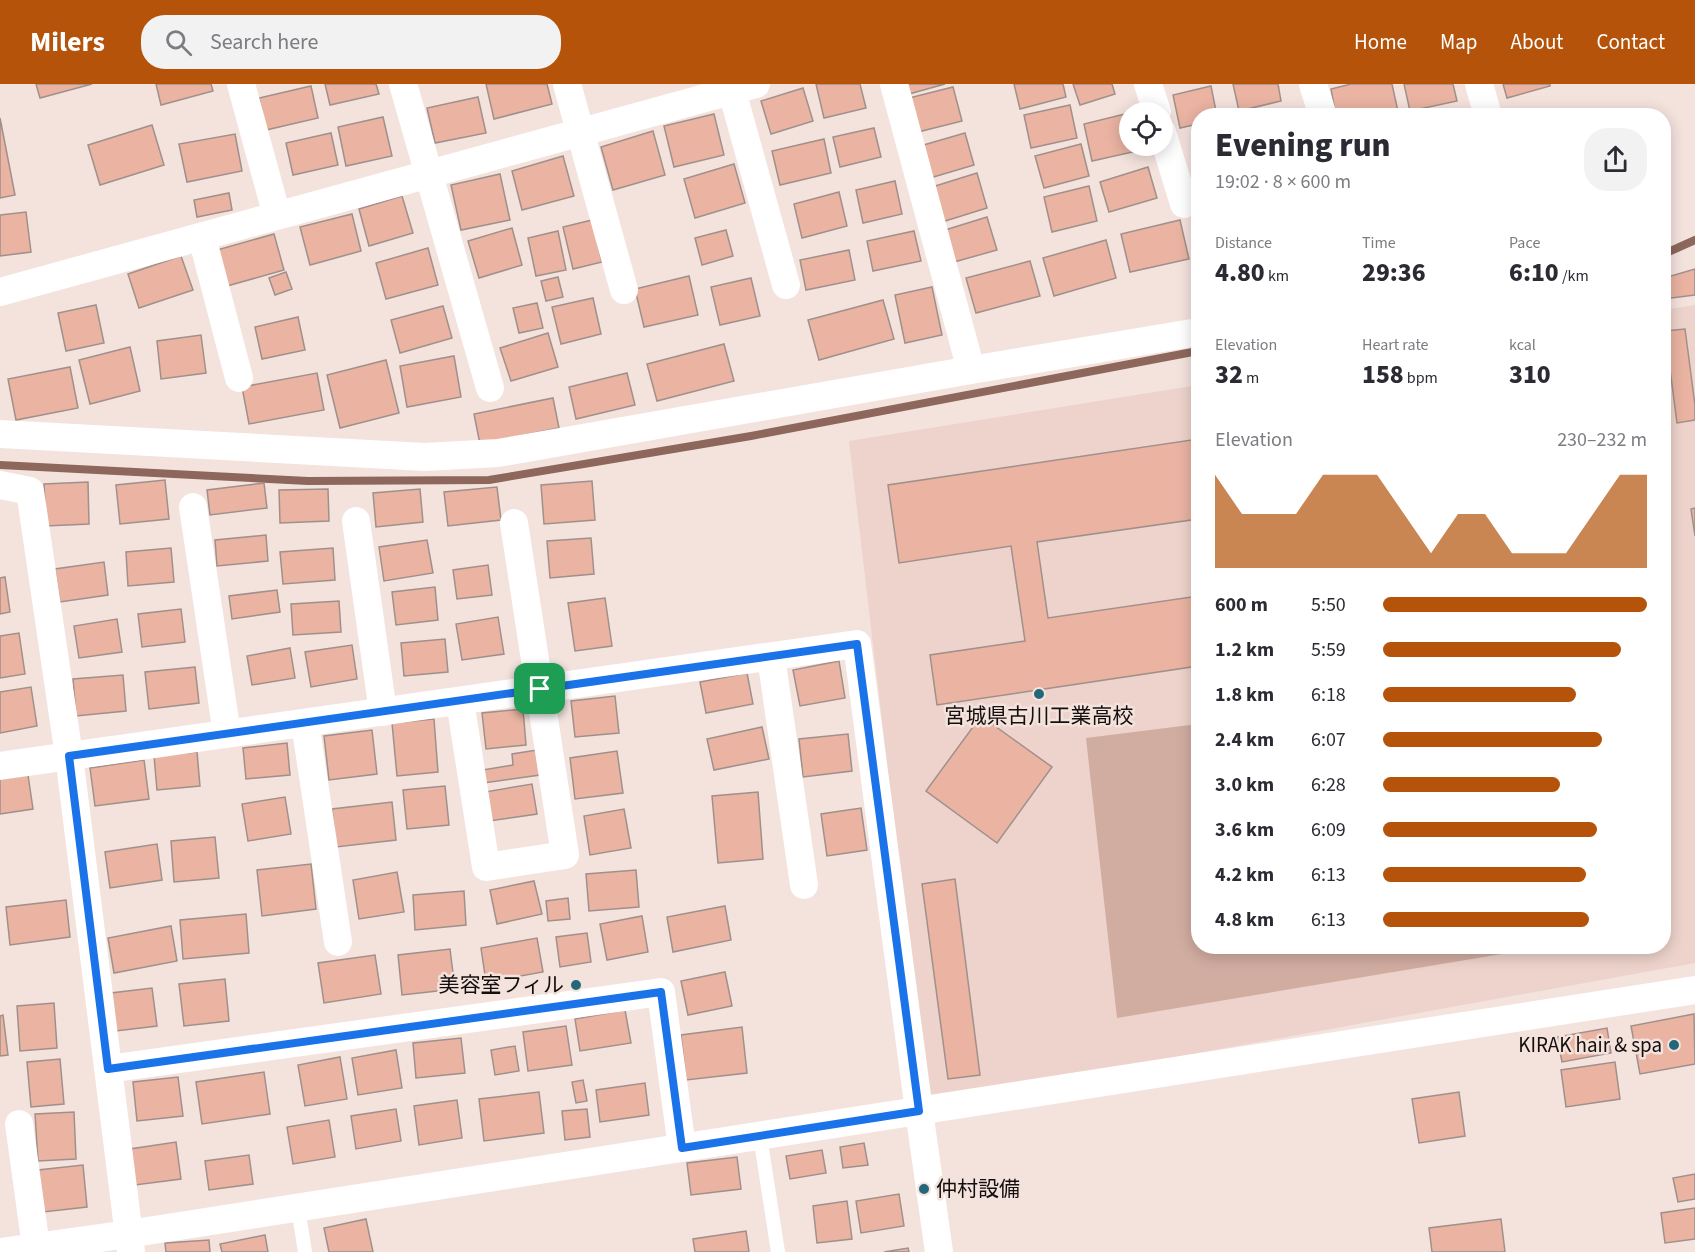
<!DOCTYPE html>
<meta charset="utf-8">
<style>
:root{--surface:#fff;--page:#f2f2f3;--text:#2b2b33;--muted:#7c7c81;--accent:#b45309}
body{margin:0;font-family:"Source Sans 3","Noto Sans JP",sans-serif;background:var(--page);color:var(--text);height:100vh;display:flex;flex-direction:column;font-size:22px;white-space:nowrap}
*{box-sizing:border-box;margin:0}
p{font-size:20px;color:var(--muted)}
.icon{flex:none;width:33px;height:33px;fill:none;stroke:currentColor;stroke-width:2;stroke-linecap:round;stroke-linejoin:round}
.map{position:relative;flex:1;overflow:hidden}
.panel{position:absolute;left:1191px;top:24px;width:480px;height:846px;display:flex;flex-direction:column;background:var(--surface);border-radius:24px;box-shadow:0 3px 15px #0003}
.panel>*{flex:none}
.buttons{position:absolute;left:1119px;top:18px;display:grid;gap:12px}
.buttons a{display:grid;place-items:center;width:54px;height:54px;border-radius:50%;background:var(--surface);box-shadow:0 3px 15px #0003;font-size:30px}
.pin{position:absolute;display:grid;place-items:center;width:51px;height:51px;color:#fff;margin:-26px;border-radius:12px;box-shadow:0 3px 9px #0006}
.round{display:grid;place-items:center;flex:none;width:63px;height:63px;border-radius:24px;background:var(--page)}
.overview{display:flex;align-items:center;justify-content:space-between;height:102px;padding:0 24px}
h1{font-size:33px;font-weight:800;line-height:45px}
.stats{display:grid;grid-template-columns:repeat(3,1fr);gap:9px;height:102px;padding:6px 24px}
.stats div{display:grid;align-content:center}
.stats b{font-size:26px;font-weight:800}
.stats small{font-size:16px;font-weight:400}
.stats p{font-size:16px}
.chart{height:168px;padding:12px 24px}
.chart p{display:flex;justify-content:space-between}
.chart svg{width:100%;height:108px;margin-top:6px;fill:var(--accent);opacity:.7}
ul{padding:0 24px;list-style:none;font-size:20px}
li{display:grid;grid-template-columns:96px 72px 1fr;align-items:center;height:45px}
li i{height:15px;border-radius:8px;background:var(--accent)}
header{display:flex;align-items:center;gap:36px;box-sizing:border-box;height:84px;padding:0 30px;background:var(--accent);color:#fff}
header strong{font-size:28px}
nav{display:flex;gap:33px;margin-inline-start:auto;font-size:21px}
.search{width:420px;height:54px;background:var(--page);display:flex;align-items:center;gap:15px;box-sizing:border-box;padding:0 21px;border-radius:24px;color:var(--muted);font-size:22px}
.map>svg:first-child{display:block}
.built{fill:#edd3cb}
.green{fill:#d1aca1}
.lines{fill:none;stroke-linecap:round;stroke-linejoin:round}
.stream{stroke:#8d675b;stroke-width:8}
.building{fill:#eab3a2;stroke:#a0908b;stroke-width:1.5}
.service{stroke:#fff;stroke-width:14}
.minor{stroke:#fff;stroke-width:28}
.route-casing{stroke:#fff;stroke-width:12}
.route{stroke:#1a73e8;stroke-width:8}
.poi-dot{fill:#236879;stroke:#f4e2dd;stroke-width:2}
.labels{text-anchor:middle;stroke-width:5;stroke-linejoin:round;paint-order:stroke}
.poi-label{font-size:21px;fill:#140f0d;stroke:#f4e2dd;text-anchor:end}
</style>
<header>
<strong>Milers</strong>
<div class="search"><svg class="icon" aria-label="search" viewBox="0 0 24 24"><circle cx="10" cy="10" r="6"/><path d="M15 15l6 6"/></svg>Search here</div>
<nav><a>Home</a><a>Map</a><a>About</a><a>Contact</a></nav>
</header>
<div class="map">
<svg width="1695" height="1168" viewBox="0 0 1695 1168">
<rect width="100%" height="100%" fill="#f4e2dd"/>
<!-- built -->
<path class="built" d="M 1695,221 L 1695,879 L 927,1018 L 849,357 L 1198,301 L 1198,862 L 1664,862 L 1664,226 Z"/>
<!-- green -->
<path class="green" d="M 1198,640 L 1198,862 L 1537,862 L 1538,864 L 1117,934 L 1086,654 Z"/>
<g class="lines">
<!-- stream -->
<path class="stream" d="M 1664,170 L 1695,156
M 0,381 L 308,397 L 489,396 L 751,352 L 1198,267"/>
</g>
<!-- building -->
<path class="building" d="M 36,0 L 92,0 L 40,14 Z
M 156,0 L 211,0 L 213,7 L 161,21 Z
M 325,0 L 376,0 L 379,10 L 330,21 Z
M 486,0 L 547,0 L 552,20 L 494,35 Z
M 816,0 L 860,0 L 866,24 L 824,34 Z
M 906,0 L 945,0 L 909,10 Z
M 1014,0 L 1063,0 L 1066,13 L 1020,25 Z
M 1073,0 L 1112,0 L 1115,10 L 1080,21 Z
M 1233,0 L 1278,0 L 1281,17 L 1239,27 Z
M 1351,0 L 1392,0 L 1399,32 L 1336,32 L 1331,5 Z
M 1404,0 L 1453,0 L 1457,17 L 1410,27 Z
M 1503,0 L 1550,0 L 1550,2 L 1507,14 Z
M 311,2 L 318,34 L 266,46 L 259,14 Z
M 1211,2 L 1217,32 L 1198,32 L 1198,40 L 1180,44 L 1173,11 Z
M 953,3 L 962,37 L 918,48 L 909,14 Z
M 803,4 L 813,37 L 771,50 L 761,17 Z
M 478,13 L 486,49 L 435,59 L 427,24 Z
M 1070,21 L 1077,54 L 1031,64 L 1024,31 Z
M 1129,29 L 1130,62 L 1136,62 L 1137,67 L 1092,77 L 1084,40 Z
M 714,30 L 724,71 L 674,83 L 664,42 Z
M 383,33 L 392,72 L 346,82 L 338,43 Z
M 0,34 L 15,111 L 0,114 Z
M 152,41 L 164,81 L 100,101 L 88,61 Z
M 874,44 L 881,73 L 840,83 L 833,53 Z
M 653,47 L 665,91 L 613,106 L 601,63 Z
M 331,49 L 338,81 L 293,91 L 286,59 Z
M 965,49 L 974,81 L 930,94 L 920,62 Z
M 235,50 L 242,87 L 187,98 L 179,60 Z
M 824,55 L 831,89 L 780,101 L 772,67 Z
M 1081,60 L 1089,92 L 1044,104 L 1035,72 Z
M 563,72 L 574,112 L 522,126 L 512,87 Z
M 734,80 L 745,119 L 695,134 L 684,95 Z
M 1148,83 L 1157,114 L 1109,128 L 1100,98 Z
M 977,89 L 987,124 L 942,138 L 932,103 Z
M 500,90 L 510,136 L 461,146 L 451,101 Z
M 895,97 L 902,130 L 863,139 L 856,106 Z
M 1089,102 L 1097,137 L 1052,148 L 1044,113 Z
M 839,108 L 847,142 L 802,154 L 794,120 Z
M 229,109 L 232,126 L 197,133 L 194,116 Z
M 402,112 L 413,149 L 369,162 L 359,125 Z
M 26,128 L 31,168 L 0,172 L 0,131 Z
M 352,130 L 361,167 L 310,181 L 300,143 Z
M 987,133 L 997,166 L 954,178 L 945,146 Z
M 592,136 L 602,178 L 573,185 L 563,143 Z
M 1180,136 L 1189,175 L 1130,188 L 1121,150 Z
M 512,144 L 522,181 L 479,194 L 468,157 Z
M 726,146 L 733,172 L 702,181 L 695,154 Z
M 558,147 L 566,186 L 536,192 L 528,154 Z
M 914,147 L 921,177 L 873,187 L 867,157 Z
M 274,150 L 284,186 L 227,202 L 217,166 Z
M 1106,156 L 1116,194 L 1054,212 L 1043,174 Z
M 428,164 L 438,201 L 386,215 L 376,179 Z
M 849,166 L 855,196 L 806,206 L 800,176 Z
M 181,172 L 193,206 L 139,224 L 128,190 Z
M 1030,177 L 1040,212 L 976,229 L 966,194 Z
M 1695,185 L 1695,211 L 1664,215 L 1664,194 Z
M 286,188 L 292,205 L 275,211 L 269,194 Z
M 689,192 L 698,231 L 644,243 L 635,205 Z
M 558,193 L 563,213 L 546,217 L 541,197 Z
M 751,194 L 760,232 L 720,241 L 711,203 Z
M 932,203 L 942,251 L 905,259 L 895,211 Z
M 593,214 L 601,250 L 561,260 L 552,223 Z
M 883,216 L 894,255 L 819,276 L 808,236 Z
M 537,219 L 543,244 L 519,249 L 513,224 Z
M 96,221 L 104,259 L 66,267 L 58,229 Z
M 443,222 L 452,254 L 400,269 L 391,236 Z
M 298,233 L 305,266 L 262,275 L 255,243 Z
M 1685,245 L 1695,321 L 1695,336 L 1677,339 L 1665,247 Z
M 548,249 L 558,283 L 511,297 L 500,264 Z
M 201,251 L 206,289 L 161,295 L 157,257 Z
M 724,260 L 734,297 L 657,317 L 647,280 Z
M 130,263 L 140,307 L 90,320 L 79,276 Z
M 454,272 L 461,313 L 407,323 L 400,282 Z
M 386,276 L 399,329 L 340,344 L 327,291 Z
M 70,283 L 78,324 L 16,336 L 8,295 Z
M 317,289 L 324,326 L 249,340 L 242,303 Z
M 627,289 L 635,321 L 576,335 L 569,303 Z
M 553,314 L 559,344 L 480,360 L 474,330 Z
M 1198,355 L 1198,435 L 1037,458 L 1048,534 L 1198,512 L 1198,582 L 937,621 L 930,571 L 1025,557 L 1011,462 L 899,479 L 888,401 Z
M 165,396 L 169,435 L 120,440 L 116,401 Z
M 592,397 L 595,436 L 544,440 L 541,401 Z
M 88,398 L 89,440 L 46,442 L 44,400 Z
M 264,399 L 267,424 L 210,431 L 207,406 Z
M 497,403 L 501,436 L 448,442 L 444,408 Z
M 328,405 L 329,437 L 280,439 L 279,406 Z
M 420,405 L 423,438 L 376,443 L 373,409 Z
M 1695,424 L 1695,452 L 1691,425 Z
M 266,451 L 268,477 L 217,482 L 215,456 Z
M 591,454 L 594,490 L 550,494 L 547,457 Z
M 427,456 L 433,489 L 384,497 L 379,463 Z
M 171,464 L 174,498 L 128,502 L 126,468 Z
M 333,464 L 335,496 L 283,500 L 280,468 Z
M 104,478 L 108,511 L 60,518 L 55,485 Z
M 488,481 L 492,511 L 457,515 L 453,486 Z
M 5,493 L 10,528 L 0,530 L 0,494 Z
M 435,503 L 438,536 L 396,541 L 392,508 Z
M 277,506 L 280,528 L 232,535 L 229,512 Z
M 605,514 L 612,562 L 575,567 L 568,519 Z
M 339,517 L 341,548 L 293,551 L 291,520 Z
M 181,525 L 185,558 L 142,563 L 138,530 Z
M 498,533 L 504,570 L 462,576 L 456,540 Z
M 117,535 L 122,568 L 79,574 L 74,542 Z
M 19,549 L 25,590 L 0,594 L 0,552 Z
M 445,555 L 448,588 L 404,592 L 401,559 Z
M 352,561 L 357,595 L 311,603 L 305,568 Z
M 290,564 L 295,594 L 252,601 L 247,572 Z
M 839,577 L 845,614 L 800,622 L 793,586 Z
M 195,583 L 199,619 L 149,625 L 145,588 Z
M 747,589 L 753,620 L 706,629 L 700,598 Z
M 123,591 L 126,627 L 76,632 L 73,595 Z
M 31,603 L 37,642 L 0,649 L 0,608 Z
M 615,612 L 619,649 L 575,653 L 571,617 Z
M 523,625 L 526,661 L 486,665 L 482,629 Z
M 981,632 L 1052,683 L 997,759 L 926,707 Z
M 434,635 L 438,688 L 397,692 L 392,639 Z
M 762,643 L 769,675 L 714,686 L 707,655 Z
M 372,646 L 377,690 L 329,696 L 324,652 Z
M 848,650 L 852,687 L 803,693 L 799,655 Z
M 287,659 L 290,691 L 246,695 L 243,664 Z
M 537,666 L 540,691 L 484,699 L 482,686 L 513,681 L 512,670 Z
M 617,667 L 623,709 L 575,715 L 570,674 Z
M 197,668 L 200,702 L 157,706 L 154,672 Z
M 144,676 L 149,715 L 95,722 L 90,684 Z
M 28,691 L 33,725 L 0,730 L 0,695 Z
M 532,700 L 537,730 L 489,737 L 485,708 Z
M 445,702 L 449,741 L 407,745 L 403,706 Z
M 758,708 L 763,775 L 718,779 L 712,712 Z
M 285,713 L 291,750 L 248,757 L 242,720 Z
M 392,718 L 396,756 L 336,763 L 332,725 Z
M 861,724 L 867,766 L 827,772 L 821,730 Z
M 624,725 L 631,764 L 590,771 L 584,732 Z
M 215,753 L 219,794 L 174,798 L 171,757 Z
M 157,760 L 162,796 L 110,804 L 105,768 Z
M 311,780 L 316,825 L 262,832 L 257,786 Z
M 636,786 L 639,823 L 589,827 L 586,790 Z
M 397,788 L 404,828 L 359,835 L 353,796 Z
M 955,795 L 980,991 L 948,995 L 922,800 Z
M 534,797 L 542,830 L 497,840 L 490,806 Z
M 464,807 L 466,841 L 415,846 L 413,811 Z
M 568,814 L 570,835 L 548,837 L 546,817 Z
M 66,816 L 70,853 L 10,861 L 6,823 Z
M 725,822 L 731,856 L 673,868 L 667,833 Z
M 246,830 L 249,869 L 183,875 L 180,836 Z
M 642,832 L 648,868 L 607,876 L 600,840 Z
M 171,842 L 177,877 L 114,889 L 108,854 Z
M 587,849 L 591,878 L 560,883 L 556,853 Z
M 537,854 L 543,888 L 486,898 L 481,864 Z
M 450,865 L 455,905 L 402,911 L 398,871 Z
M 375,871 L 381,910 L 324,919 L 318,879 Z
M 725,888 L 732,922 L 688,931 L 681,897 Z
M 225,895 L 229,937 L 184,942 L 179,900 Z
M 152,904 L 157,942 L 116,947 L 111,909 Z
M 54,919 L 57,964 L 20,967 L 17,922 Z
M 625,926 L 631,959 L 580,967 L 575,935 Z
M 1694,930 L 1695,980 L 1640,990 L 1631,942 Z
M 3,931 L 8,971 L 0,972 L 0,932 Z
M 566,942 L 572,981 L 528,987 L 523,948 Z
M 742,943 L 747,989 L 686,996 L 681,951 Z
M 1607,944 L 1611,969 L 1562,978 L 1557,953 Z
M 461,954 L 465,989 L 416,994 L 413,959 Z
M 515,962 L 519,987 L 495,991 L 491,966 Z
M 396,966 L 402,1004 L 358,1011 L 352,974 Z
M 340,973 L 347,1015 L 305,1022 L 298,981 Z
M 60,975 L 64,1020 L 31,1023 L 27,978 Z
M 1615,978 L 1620,1015 L 1566,1023 L 1561,986 Z
M 264,988 L 270,1030 L 202,1040 L 196,998 Z
M 178,993 L 183,1032 L 137,1037 L 133,998 Z
M 583,996 L 587,1017 L 576,1019 L 572,998 Z
M 645,999 L 649,1031 L 600,1038 L 596,1006 Z
M 539,1008 L 544,1049 L 484,1057 L 479,1015 Z
M 1459,1008 L 1465,1052 L 1419,1059 L 1412,1015 Z
M 457,1016 L 462,1054 L 419,1061 L 414,1022 Z
M 396,1025 L 401,1057 L 356,1065 L 351,1032 Z
M 587,1025 L 590,1053 L 565,1056 L 562,1027 Z
M 74,1028 L 76,1075 L 38,1077 L 35,1030 Z
M 329,1036 L 335,1073 L 293,1080 L 287,1043 Z
M 176,1058 L 181,1095 L 135,1101 L 130,1065 Z
M 864,1059 L 868,1081 L 843,1084 L 840,1063 Z
M 822,1066 L 826,1089 L 790,1095 L 786,1072 Z
M 249,1071 L 253,1100 L 209,1106 L 205,1077 Z
M 737,1073 L 741,1105 L 691,1111 L 687,1079 Z
M 83,1081 L 87,1123 L 43,1128 L 38,1086 Z
M 1695,1090 L 1695,1115 L 1678,1118 L 1673,1094 Z
M 899,1110 L 904,1142 L 861,1149 L 856,1117 Z
M 847,1117 L 852,1155 L 817,1159 L 813,1122 Z
M 1695,1124 L 1695,1155 L 1665,1159 L 1661,1129 Z
M 366,1135 L 373,1168 L 329,1168 L 324,1144 Z
M 1501,1135 L 1505,1168 L 1432,1168 L 1429,1144 Z
M 746,1147 L 749,1168 L 695,1168 L 693,1155 Z
M 265,1151 L 268,1168 L 222,1168 L 220,1160 Z
M 209,1156 L 210,1168 L 166,1168 L 165,1159 Z
M 908,1164 L 909,1168 L 884,1168 Z"/>
<g class="lines">
<!-- service -->
<path class="service" d="M 760,1052 L 778,1168
M 298,1124 L 305,1168"/>
<!-- minor -->
<path class="minor" d="M 241,0 L 277,132
M 403,0 L 490,304
M 567,0 L 624,206
M 730,0 L 786,201
M 894,0 L 971,286
M 1148,0 L 1157,28
M 1313,0 L 1323,32
M 1479,0 L 1488,32
M 1162,48 L 1184,120
M 202,153 L 239,294
M 0,208 L 756,0
M 0,350 L 425,373 L 498,369 L 971,286 L 1198,248
M 0,401 L 30,407 L 69,672 L 131,1168
M 193,423 L 227,650
M 356,437 L 383,628
M 771,573 L 804,801
M 460,617 L 486,783 L 565,771 L 514,439
M 305,639 L 338,858
M 0,682 L 857,560 L 919,1027 L 939,1168
M 108,985 L 661,908 L 682,1064
M 19,1040 L 36,1163
M 1,1168 L 128,1150 L 1695,906"/>
</g>
<g class="lines">
<!-- route casing -->
<g class="route-casing">
<path id="route" d="M 857,560 L 919,1027 L 682,1064 L 661,908 L 108,985 L 69,672 Z"/>
</g>
<!-- route -->
<use href="#route" class="route"/>
</g>
<!-- markers -->
<g class="poi-dot">
<circle cx="1039" cy="610" r="6"/>
<circle cx="576" cy="901" r="6"/>
<circle cx="1674" cy="961" r="6"/>
<circle cx="924" cy="1105" r="6"/>
</g>
<g class="labels">
<!-- poi labels -->
<g class="poi-label">
<text x="1039" y="639" text-anchor="middle">宮城県古川工業高校</text>
<text x="564" y="908">美容室フィル</text>
<text x="1662" y="968">KIRAK hair &amp; spa</text>
<text x="936" y="1112" text-anchor="start">仲村設備</text>
</g>
</g>
</svg>
<div class="buttons">
<a><svg class="icon" aria-label="locate" viewBox="0 0 24 24"><circle cx="12" cy="12" r="6"/><path d="M12 2v4M12 18v4M2 12h4M18 12h4"/></svg></a>
</div>
<div class="pin" style="left:540px;top:605px;background:#1e9e55"><svg class="icon" aria-label="arrive" viewBox="0 0 24 24"><path d="M6 21V4h12l-3 4 3 4H6"/></svg></div>
<section class="panel">
<div class="overview"><div><h1>Evening run</h1><p>19:02 · 8 × 600 m</p></div><a class="round"><svg class="icon" aria-label="share" viewBox="0 0 24 24"><path d="M12 15V3M7 8l5-5 5 5M5 13v7h14v-7"/></svg></a></div>
<div class="stats">
<div><p>Distance</p><b>4.80<small> km</small></b></div>
<div><p>Time</p><b>29:36</b></div>
<div><p>Pace</p><b>6:10<small> /km</small></b></div>
</div>
<div class="stats">
<div><p>Elevation</p><b>32<small> m</small></b></div>
<div><p>Heart rate</p><b>158<small> bpm</small></b></div>
<div><p>kcal</p><b>310</b></div>
</div>
<div class="chart"><p><span>Elevation</span>230–232 m</p>
<svg viewBox="0 0 160 44" preserveAspectRatio="none"><path d="M0 44V6L10 22L20 22L30 22L40 6L50 6L60 6L70 22L80 38L90 22L100 22L110 38L120 38L130 38L140 22L150 6L160 6V44z"/></svg>
</div>
<ul>
<li><b>600 m</b>5:50<i style="width:100%"></i></li>
<li><b>1.2 km</b>5:59<i style="width:90%"></i></li>
<li><b>1.8 km</b>6:18<i style="width:73%"></i></li>
<li><b>2.4 km</b>6:07<i style="width:83%"></i></li>
<li><b>3.0 km</b>6:28<i style="width:67%"></i></li>
<li><b>3.6 km</b>6:09<i style="width:81%"></i></li>
<li><b>4.2 km</b>6:13<i style="width:77%"></i></li>
<li><b>4.8 km</b>6:13<i style="width:78%"></i></li>
</ul>
</section>
</div>
